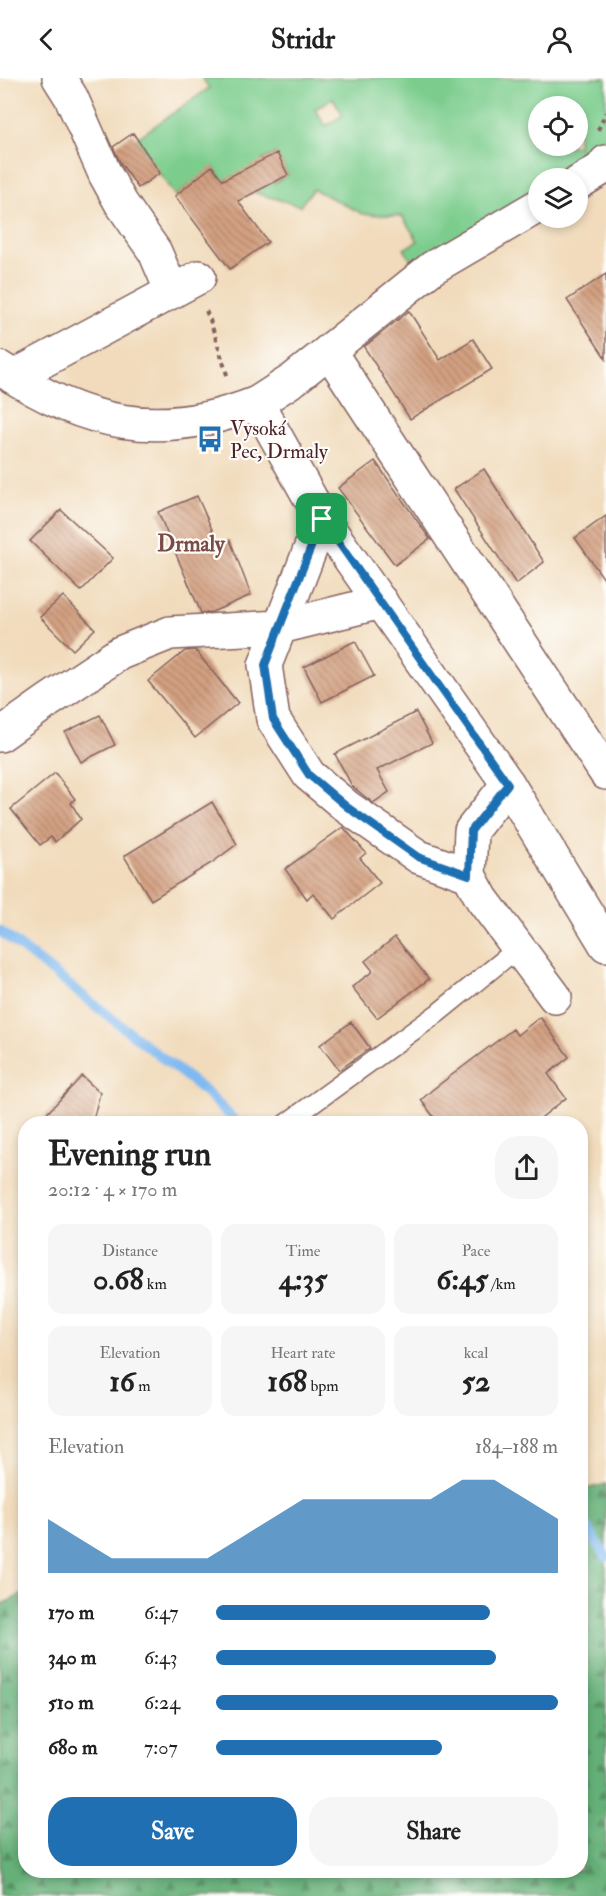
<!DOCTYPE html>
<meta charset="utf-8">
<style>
:root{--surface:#fff;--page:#f6f6f6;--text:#222;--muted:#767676;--accent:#1f6fb2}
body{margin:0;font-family:"IM FELL Double Pica",serif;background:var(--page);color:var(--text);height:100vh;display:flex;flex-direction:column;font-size:22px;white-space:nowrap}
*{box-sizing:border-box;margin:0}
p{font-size:20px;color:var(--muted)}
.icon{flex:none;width:33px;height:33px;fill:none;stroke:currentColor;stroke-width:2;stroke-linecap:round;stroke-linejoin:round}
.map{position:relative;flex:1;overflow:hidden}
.panel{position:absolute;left:18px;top:1038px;width:570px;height:762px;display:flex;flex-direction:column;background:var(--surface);border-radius:24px;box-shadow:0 3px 9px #0003}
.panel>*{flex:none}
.controls{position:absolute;left:528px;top:18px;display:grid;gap:12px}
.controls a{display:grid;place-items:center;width:60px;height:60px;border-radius:50%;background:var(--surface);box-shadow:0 3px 9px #0003;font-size:30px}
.pin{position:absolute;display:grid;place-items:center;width:51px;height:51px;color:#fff;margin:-26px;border-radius:12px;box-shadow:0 3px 9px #0006}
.round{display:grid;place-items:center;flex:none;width:63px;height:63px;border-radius:24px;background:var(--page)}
.headline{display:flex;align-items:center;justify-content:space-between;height:102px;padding:0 30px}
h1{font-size:33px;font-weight:700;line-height:45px}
.figures{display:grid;grid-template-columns:repeat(3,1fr);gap:9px;height:102px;padding:6px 30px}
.figures div{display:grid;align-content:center;border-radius:15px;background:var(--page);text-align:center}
.figures b{font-size:30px;font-weight:700}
.figures small{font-size:16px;font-weight:400}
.figures p{font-size:16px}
.chart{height:168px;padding:12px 30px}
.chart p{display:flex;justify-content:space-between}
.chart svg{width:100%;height:108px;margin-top:6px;fill:var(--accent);opacity:.7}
.primary-button{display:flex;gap:12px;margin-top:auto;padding:12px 30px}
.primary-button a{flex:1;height:69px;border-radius:24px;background:var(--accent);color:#fff;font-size:24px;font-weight:700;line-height:69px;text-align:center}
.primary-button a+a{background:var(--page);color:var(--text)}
ul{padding:0 30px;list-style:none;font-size:20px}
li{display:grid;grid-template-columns:96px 72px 1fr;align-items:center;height:45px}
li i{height:15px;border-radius:8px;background:var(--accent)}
header{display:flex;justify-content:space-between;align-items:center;height:78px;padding:0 30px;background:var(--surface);font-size:27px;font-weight:700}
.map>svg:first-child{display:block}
.green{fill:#7ccd8d;stroke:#63765c;stroke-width:1.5;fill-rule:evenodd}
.forest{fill:url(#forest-firs);stroke:#586852;stroke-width:1.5}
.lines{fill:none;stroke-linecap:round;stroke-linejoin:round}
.stream{stroke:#7fb9f0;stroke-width:10}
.building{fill:url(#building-back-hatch)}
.lane-casing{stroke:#84615e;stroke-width:21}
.street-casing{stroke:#84615e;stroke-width:36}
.secondary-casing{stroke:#84615e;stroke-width:36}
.path{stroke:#84615e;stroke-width:4;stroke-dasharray:4.5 4.5;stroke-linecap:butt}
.lane{stroke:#fff;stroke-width:18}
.street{stroke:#fff;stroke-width:33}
.secondary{stroke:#fff;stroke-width:33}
.route-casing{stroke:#fff;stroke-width:12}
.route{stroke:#1f6fb2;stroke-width:8}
.labels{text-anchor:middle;stroke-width:4.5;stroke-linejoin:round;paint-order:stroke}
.poi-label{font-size:20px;fill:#4a1f2b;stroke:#fdfcf7;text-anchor:start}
.quarter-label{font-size:22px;font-weight:bold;fill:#7a4c49;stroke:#fdfcf7}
</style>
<header><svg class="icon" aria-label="back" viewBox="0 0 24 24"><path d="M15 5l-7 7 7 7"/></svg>Stridr<svg class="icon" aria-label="person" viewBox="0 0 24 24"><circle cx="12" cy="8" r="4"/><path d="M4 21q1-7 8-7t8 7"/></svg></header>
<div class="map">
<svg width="606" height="1818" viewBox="0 0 606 1818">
<defs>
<pattern id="forest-firs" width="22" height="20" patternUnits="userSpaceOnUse" patternTransform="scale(1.5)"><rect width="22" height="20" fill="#65b078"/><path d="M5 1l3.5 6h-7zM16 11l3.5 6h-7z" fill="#558f63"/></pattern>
<pattern id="building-back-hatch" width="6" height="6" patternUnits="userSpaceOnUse" patternTransform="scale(1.5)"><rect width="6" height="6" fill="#d3a081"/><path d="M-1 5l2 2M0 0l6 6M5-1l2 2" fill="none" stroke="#ad826a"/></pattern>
</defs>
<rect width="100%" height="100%" fill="#fdfcf7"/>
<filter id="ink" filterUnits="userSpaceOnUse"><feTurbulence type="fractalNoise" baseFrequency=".0167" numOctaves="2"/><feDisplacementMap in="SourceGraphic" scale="12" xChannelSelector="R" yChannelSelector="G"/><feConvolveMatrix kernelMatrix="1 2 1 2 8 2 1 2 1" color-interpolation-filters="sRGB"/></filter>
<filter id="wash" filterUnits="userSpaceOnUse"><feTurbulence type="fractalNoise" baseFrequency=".008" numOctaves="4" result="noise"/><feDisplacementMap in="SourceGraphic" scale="24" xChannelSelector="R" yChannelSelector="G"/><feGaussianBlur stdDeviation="1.35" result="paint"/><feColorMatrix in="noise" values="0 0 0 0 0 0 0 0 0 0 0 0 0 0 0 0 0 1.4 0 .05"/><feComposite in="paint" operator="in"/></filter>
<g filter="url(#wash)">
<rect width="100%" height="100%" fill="#f1dbbc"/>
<!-- green -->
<path class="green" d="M 202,0 L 606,0 L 606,59 L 561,97 L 555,100 L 538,100 L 538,110 L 416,190 L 404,171 L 418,163 L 402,138 L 363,136 L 313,111 L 300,128 L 225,106 L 213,89 L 175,118 L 136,61 L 209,10 ZM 333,20 L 343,37 L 326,48 L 315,31 ZM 538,28 L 578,28 L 578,68 L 538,68 ZM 276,75 L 288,97 L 274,105 L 262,82 Z"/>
<!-- forest -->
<path class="forest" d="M 606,1406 L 606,1818 L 0,1818 L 0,1527 L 25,1515 L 26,1792 L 580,1792 L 581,1412 Z"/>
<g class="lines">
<!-- stream -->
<path class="stream" d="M 0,853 L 206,1014 L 238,1046
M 580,1438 L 606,1479"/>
</g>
<g id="blocks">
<!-- building -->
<path class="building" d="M 133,55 L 160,95 L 138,110 L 120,84 L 113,69 Z
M 277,75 L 288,97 L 238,123 L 268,164 L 230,191 L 175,118 L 212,88 L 223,102 Z
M 606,196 L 606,281 L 567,222 Z
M 409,233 L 440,282 L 473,261 L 492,291 L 410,341 L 364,269 Z
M 375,383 L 430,461 L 395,487 L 338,410 Z
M 484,391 L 544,484 L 516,506 L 454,411 Z
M 197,418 L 219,467 L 230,462 L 251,517 L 212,534 L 201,535 L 158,434 Z
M 61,432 L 113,480 L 81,513 L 30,463 Z
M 606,438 L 606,504 L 575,460 Z
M 63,518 L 95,551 L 73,572 L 40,539 Z
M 355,563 L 374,598 L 322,624 L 304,589 Z
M 195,572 L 238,625 L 195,660 L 148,603 L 185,573 Z
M 416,634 L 432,665 L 377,692 L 389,714 L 373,725 L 352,708 L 335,676 Z
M 100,637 L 115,667 L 81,684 L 65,654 Z
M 55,695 L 75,721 L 71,725 L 81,741 L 55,764 L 51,759 L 40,767 L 11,731 Z
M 212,724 L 237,766 L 213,784 L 151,822 L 124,778 Z
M 343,749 L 366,775 L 360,780 L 380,805 L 334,841 L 313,815 L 307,821 L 285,791 Z
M 395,859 L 429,901 L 377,940 L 352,909 L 373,893 L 365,883 Z
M 540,939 L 569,979 L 548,996 L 566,1020 L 533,1046 L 439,1046 L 421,1022 L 432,1012 L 513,951 L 517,957 Z
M 351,944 L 370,970 L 339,992 L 320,967 Z
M 82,998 L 100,1015 L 92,1046 L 37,1046 Z"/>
</g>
</g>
<g filter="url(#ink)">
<use href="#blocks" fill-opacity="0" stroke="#84615e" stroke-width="1.5"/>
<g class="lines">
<!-- lane casing -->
<g class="lane-casing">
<path id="lane" d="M 285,1046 L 438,935 L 518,870"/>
</g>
<!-- street casing -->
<g class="street-casing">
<path id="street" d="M 59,0 L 71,19 L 105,96 L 121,125 L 155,174 L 172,214
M 329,273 L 606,695
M 0,290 C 84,348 161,363 257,325
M 13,299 L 199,199
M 381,524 L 280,549 L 265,587 L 273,641 L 309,697 L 347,729 L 419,779 L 469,797
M 0,657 L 48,623 L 120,575 L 170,555 L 280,549 L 322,441
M 508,706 L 471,753 L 469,797 L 482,821 L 555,919"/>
</g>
<!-- secondary casing -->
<g class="secondary-casing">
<path id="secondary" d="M 578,105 L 601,91 L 606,84
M 538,128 L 432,190 L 294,301 L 257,325 L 322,441 L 508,706 L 606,867"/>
</g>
<!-- path -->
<path class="path" d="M 598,52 L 606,34
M 206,233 L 210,242 L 228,300"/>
<!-- lane -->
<use href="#lane" class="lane"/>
<!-- street -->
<use href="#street" class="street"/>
<!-- secondary -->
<use href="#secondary" class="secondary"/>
</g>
</g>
<g class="lines" filter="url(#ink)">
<!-- route casing -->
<g class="route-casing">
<path id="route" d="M 322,441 L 508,706 L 471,753 L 469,797 L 418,779 L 347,729 L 309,697 L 273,641 L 265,587 Z"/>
</g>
<!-- route -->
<use href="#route" class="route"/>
</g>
<!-- icons -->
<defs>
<g id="bus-bare" transform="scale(2.07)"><path d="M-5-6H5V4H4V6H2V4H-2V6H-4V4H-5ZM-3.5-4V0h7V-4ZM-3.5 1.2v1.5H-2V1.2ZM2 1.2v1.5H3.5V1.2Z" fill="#1f6fb2" stroke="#fdfcf7" stroke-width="2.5" paint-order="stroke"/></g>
</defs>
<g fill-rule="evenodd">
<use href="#bus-bare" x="210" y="361"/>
</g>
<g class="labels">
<!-- poi labels -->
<g class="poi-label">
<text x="230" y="357">Vysoká<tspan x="230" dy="23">Pec, Drmaly</tspan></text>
</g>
<!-- quarter labels -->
<g class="quarter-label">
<text x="191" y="473">Drmaly</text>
</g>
</g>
</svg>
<div class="controls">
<a><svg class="icon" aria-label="locate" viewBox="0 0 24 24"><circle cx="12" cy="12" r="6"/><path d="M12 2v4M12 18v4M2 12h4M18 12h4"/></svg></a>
<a><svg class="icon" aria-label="layers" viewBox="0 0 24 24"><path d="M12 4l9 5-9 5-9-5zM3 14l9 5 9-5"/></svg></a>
</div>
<div class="pin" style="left:322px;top:441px;background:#1e9e55"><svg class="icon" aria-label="arrive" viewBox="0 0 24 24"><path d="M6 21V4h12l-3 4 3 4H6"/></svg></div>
<section class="panel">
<div class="headline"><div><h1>Evening run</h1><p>20:12 · 4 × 170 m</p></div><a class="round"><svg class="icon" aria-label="share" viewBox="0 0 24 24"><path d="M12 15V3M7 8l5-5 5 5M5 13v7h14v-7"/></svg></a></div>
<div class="figures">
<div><p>Distance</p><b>0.68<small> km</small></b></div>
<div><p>Time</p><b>4:35</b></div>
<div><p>Pace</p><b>6:45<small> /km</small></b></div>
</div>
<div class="figures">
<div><p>Elevation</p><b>16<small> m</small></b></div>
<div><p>Heart rate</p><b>168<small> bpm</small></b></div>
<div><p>kcal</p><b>52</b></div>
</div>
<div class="chart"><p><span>Elevation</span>184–188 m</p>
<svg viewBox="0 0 160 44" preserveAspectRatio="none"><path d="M0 44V22L10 30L20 38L30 38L40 38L50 38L60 30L70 22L80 14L90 14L100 14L110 14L120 14L130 6L140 6L150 14L160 22V44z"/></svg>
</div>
<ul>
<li><b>170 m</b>6:47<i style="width:80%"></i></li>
<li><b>340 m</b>6:43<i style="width:82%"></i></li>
<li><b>510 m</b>6:24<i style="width:100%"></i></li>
<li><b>680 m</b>7:07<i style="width:66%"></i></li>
</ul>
<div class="primary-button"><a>Save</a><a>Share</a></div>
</section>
</div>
